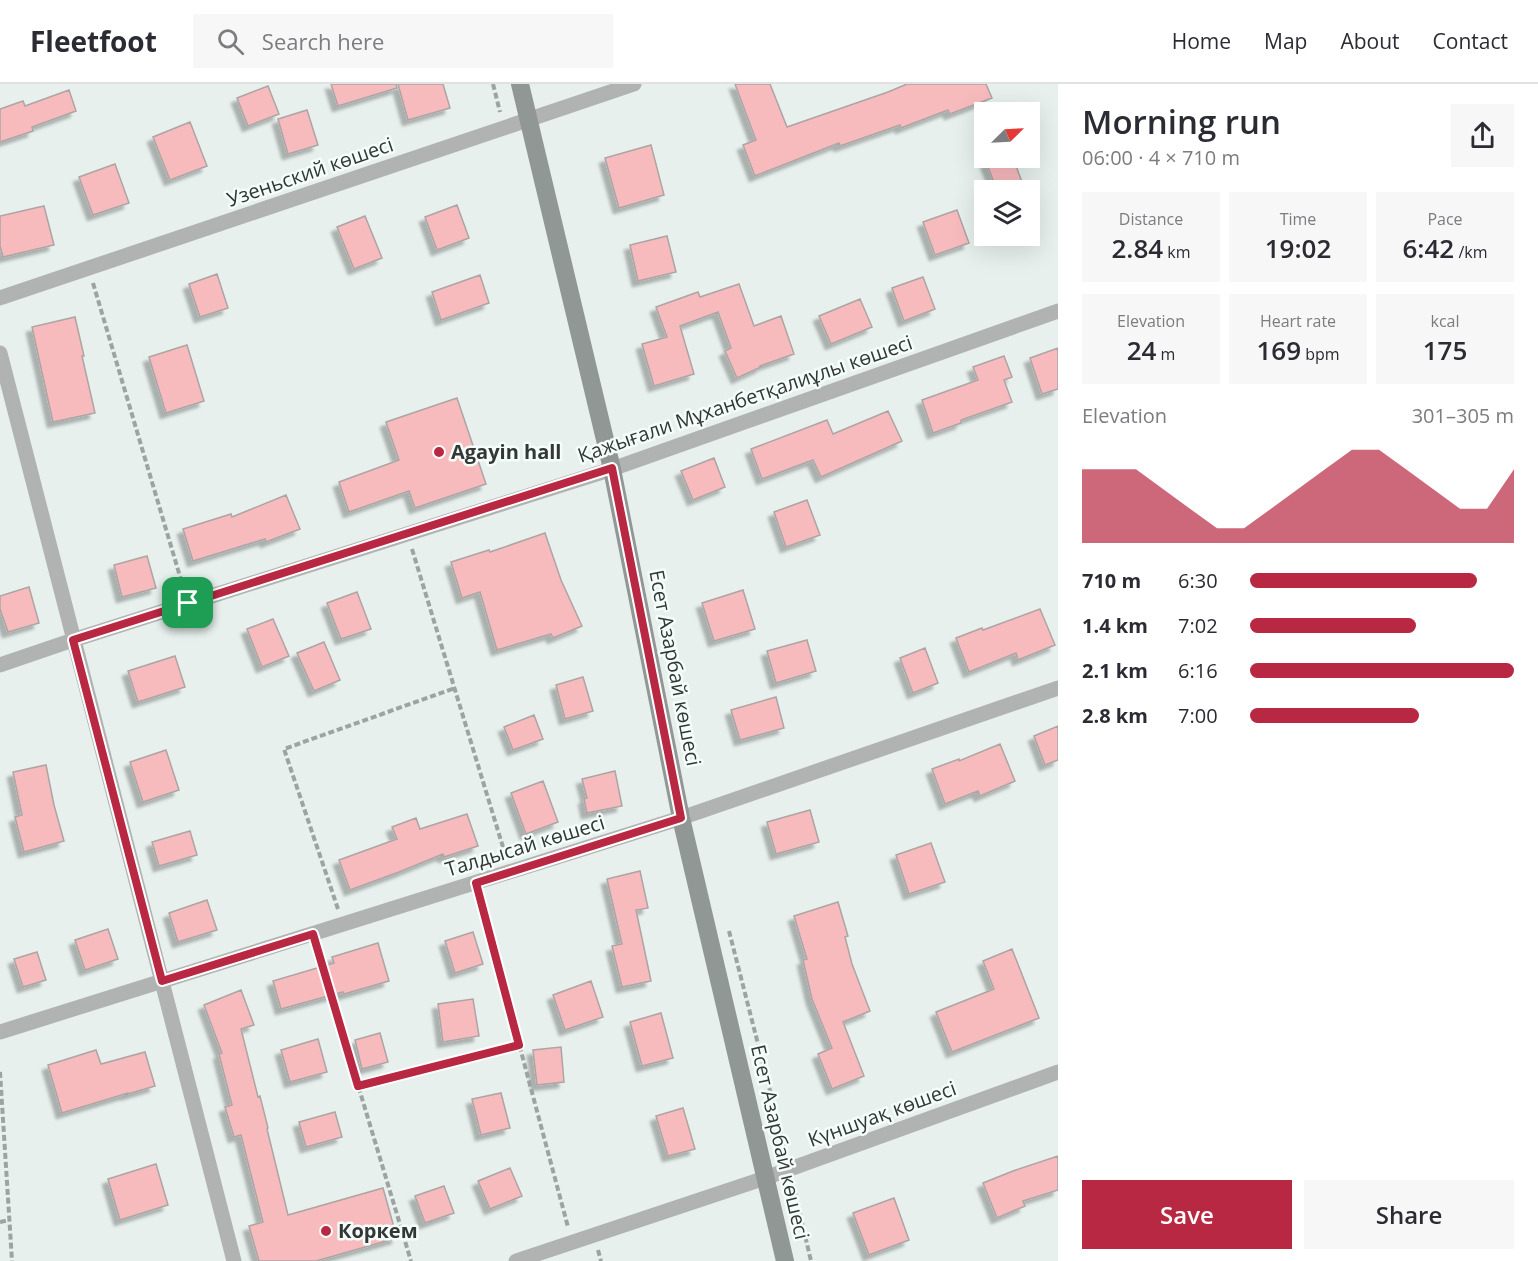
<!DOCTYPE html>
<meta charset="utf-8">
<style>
:root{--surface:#fff;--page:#f7f7f7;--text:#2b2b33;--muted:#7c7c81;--line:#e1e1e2;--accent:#b92842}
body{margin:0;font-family:"Open Sans",sans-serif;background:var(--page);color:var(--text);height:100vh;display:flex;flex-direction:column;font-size:22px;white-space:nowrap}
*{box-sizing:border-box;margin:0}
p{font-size:20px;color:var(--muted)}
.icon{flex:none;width:33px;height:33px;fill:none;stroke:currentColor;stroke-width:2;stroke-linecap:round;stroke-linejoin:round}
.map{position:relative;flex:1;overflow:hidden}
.drawer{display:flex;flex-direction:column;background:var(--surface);width:480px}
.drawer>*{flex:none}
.needle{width:39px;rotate:66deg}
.tools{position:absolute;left:974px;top:18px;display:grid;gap:12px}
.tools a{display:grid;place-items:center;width:66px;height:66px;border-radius:0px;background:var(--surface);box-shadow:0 6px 24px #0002;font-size:30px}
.pin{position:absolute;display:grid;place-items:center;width:51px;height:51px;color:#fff;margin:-26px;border-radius:12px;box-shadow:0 3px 9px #0006}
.round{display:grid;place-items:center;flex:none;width:63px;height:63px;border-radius:0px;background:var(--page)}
.summary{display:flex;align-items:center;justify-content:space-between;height:102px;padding:0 24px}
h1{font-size:33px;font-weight:600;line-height:45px}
.metrics{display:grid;grid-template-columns:repeat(3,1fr);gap:9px;height:102px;padding:6px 24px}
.metrics div{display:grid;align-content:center;border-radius:0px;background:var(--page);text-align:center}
.metrics b{font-size:26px;font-weight:600}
.metrics small{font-size:16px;font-weight:400}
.metrics p{font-size:16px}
.chart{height:168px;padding:12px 24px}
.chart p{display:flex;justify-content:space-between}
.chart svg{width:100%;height:108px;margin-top:6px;fill:var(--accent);opacity:.7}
.primary-button{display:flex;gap:12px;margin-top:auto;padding:12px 24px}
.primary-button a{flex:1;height:69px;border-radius:0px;background:var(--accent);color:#fff;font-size:24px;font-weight:600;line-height:69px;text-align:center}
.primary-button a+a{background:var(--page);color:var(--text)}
ul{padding:0 24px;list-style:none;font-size:20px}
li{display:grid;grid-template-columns:96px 72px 1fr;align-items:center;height:45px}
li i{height:15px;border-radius:8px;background:var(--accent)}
header{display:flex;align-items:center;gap:36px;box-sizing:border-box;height:84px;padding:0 30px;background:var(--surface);border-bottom:2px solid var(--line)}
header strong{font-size:28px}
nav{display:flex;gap:33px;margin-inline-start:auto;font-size:21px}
.search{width:420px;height:54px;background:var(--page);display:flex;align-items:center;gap:15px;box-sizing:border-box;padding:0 21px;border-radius:0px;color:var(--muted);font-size:22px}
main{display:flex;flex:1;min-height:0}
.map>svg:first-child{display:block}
.building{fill:#f8bbbd;stroke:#ada4a4;stroke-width:1.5;filter:url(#shadow)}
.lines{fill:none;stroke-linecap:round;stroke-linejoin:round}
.path{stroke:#9ca3a1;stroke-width:4;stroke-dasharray:6 3;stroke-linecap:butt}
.street{stroke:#b0b3b2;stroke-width:15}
.secondary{stroke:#919795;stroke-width:18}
.route-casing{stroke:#fff;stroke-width:12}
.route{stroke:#b92842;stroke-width:8}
.poi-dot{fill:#b92842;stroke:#f4fdfa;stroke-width:2}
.labels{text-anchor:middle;stroke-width:5;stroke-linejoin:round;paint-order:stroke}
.street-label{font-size:20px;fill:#333736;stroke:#f4fdfa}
.poi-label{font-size:20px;font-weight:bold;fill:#333736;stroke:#f4fdfa;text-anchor:start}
</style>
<header>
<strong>Fleetfoot</strong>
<div class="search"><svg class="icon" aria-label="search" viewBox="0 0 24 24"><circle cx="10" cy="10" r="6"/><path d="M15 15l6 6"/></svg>Search here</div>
<nav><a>Home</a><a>Map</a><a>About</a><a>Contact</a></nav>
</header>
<main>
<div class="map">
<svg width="1058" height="1177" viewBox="0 0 1058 1177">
<defs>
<filter id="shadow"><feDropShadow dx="-5.5" dy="5.5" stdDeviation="1.5" flood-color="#0004"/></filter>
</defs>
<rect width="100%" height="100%" fill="#e7f0ed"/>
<!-- building -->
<path class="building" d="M 331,0 L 396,0 L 397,4 L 338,22 Z
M 398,0 L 443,0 L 450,24 L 408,36 Z
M 735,0 L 770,0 L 787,43 L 888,8 L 907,0 L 986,0 L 992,14 L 950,30 L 948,26 L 901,44 L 900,41 L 840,62 L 839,59 L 755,92 L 743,61 L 756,56 Z
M 268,2 L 279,30 L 248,42 L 237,14 Z
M 69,6 L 76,27 L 32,43 L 33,47 L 0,58 L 0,25 L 23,17 L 25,22 Z
M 307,26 L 318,61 L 288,70 L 278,35 Z
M 190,38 L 207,82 L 170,96 L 153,53 Z
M 651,61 L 664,111 L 619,124 L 605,74 Z
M 997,74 L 1013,74 L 1025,106 L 997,106 L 986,78 Z
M 115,80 L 129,119 L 93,131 L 79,93 Z
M 457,121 L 469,154 L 437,166 L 425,133 Z
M 44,122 L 54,161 L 3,173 L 0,162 L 0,132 Z
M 957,126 L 969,159 L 935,171 L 923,138 Z
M 365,132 L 382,174 L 354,185 L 337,143 Z
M 667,152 L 676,188 L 638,197 L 630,161 Z
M 217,190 L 228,224 L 200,233 L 189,200 Z
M 480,191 L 489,219 L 441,236 L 432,208 Z
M 923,193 L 935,225 L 904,237 L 892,204 Z
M 739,200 L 754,242 L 781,232 L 794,270 L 760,282 L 761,283 L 737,294 L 725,267 L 731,264 L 718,228 L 680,242 L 694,290 L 654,302 L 642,260 L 667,253 L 656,223 L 698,208 L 700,213 Z
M 860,215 L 872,243 L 831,260 L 819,232 Z
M 75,233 L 84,272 L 82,272 L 95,329 L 53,338 L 32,243 Z
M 187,261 L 204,317 L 166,329 L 149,273 Z
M 1058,264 L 1058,305 L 1042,310 L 1030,274 Z
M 1004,272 L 1012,293 L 1004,296 L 1012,318 L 961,336 L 961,339 L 933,349 L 922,316 L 978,296 L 973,283 Z
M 457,314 L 486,400 L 415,424 L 409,407 L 349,428 L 339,398 L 399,376 L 386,338 Z
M 888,327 L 902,357 L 821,393 L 813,376 L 762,395 L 751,365 L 827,336 L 833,350 Z
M 714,374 L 725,403 L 693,416 L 681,387 Z
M 286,411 L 300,445 L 266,458 L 265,455 L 193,477 L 183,445 L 231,430 L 232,433 Z
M 807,416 L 820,451 L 786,463 L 774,428 Z
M 545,449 L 561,496 L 582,542 L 553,554 L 551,550 L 497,566 L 480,508 L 462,514 L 451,478 L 489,466 L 490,468 Z
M 147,472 L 156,504 L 122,513 L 114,481 Z
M 29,503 L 39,539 L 8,548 L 0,525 L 0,512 Z
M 743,506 L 755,545 L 714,557 L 702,519 Z
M 357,508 L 371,545 L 341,555 L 327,519 Z
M 1040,525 L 1055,561 L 1018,576 L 1016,569 L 969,588 L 956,554 L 982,544 L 983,546 Z
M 273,535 L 289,572 L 262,583 L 247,545 Z
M 807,556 L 816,587 L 776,599 L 767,567 Z
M 324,558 L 340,596 L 314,607 L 297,569 Z
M 925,564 L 938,599 L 913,609 L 900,574 Z
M 175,572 L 185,603 L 138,618 L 128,587 Z
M 583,593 L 593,627 L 565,635 L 556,601 Z
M 776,613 L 784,644 L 740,656 L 731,626 Z
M 534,631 L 543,655 L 513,666 L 504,643 Z
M 1058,642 L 1058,676 L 1045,681 L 1034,652 Z
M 1000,660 L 1015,697 L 980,712 L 978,707 L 945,720 L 932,685 L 959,675 L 959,677 Z
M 166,666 L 179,706 L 143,718 L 130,678 Z
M 46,681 L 54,721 L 64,757 L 24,768 L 15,733 L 22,731 L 13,688 Z
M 615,687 L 622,722 L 587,729 L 584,715 L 587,714 L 582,695 Z
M 543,697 L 558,738 L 526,750 L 511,709 Z
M 810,726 L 819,758 L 776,770 L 767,738 Z
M 467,730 L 478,762 L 444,773 L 443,770 L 399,788 L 350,806 L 339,776 L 397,755 L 392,743 L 416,734 L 420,745 Z
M 190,747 L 197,771 L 159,782 L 152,758 Z
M 931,759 L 945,798 L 909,810 L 896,771 Z
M 640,787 L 648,824 L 636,826 L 651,897 L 622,903 L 612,862 L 622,860 L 607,795 Z
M 207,816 L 217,846 L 178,858 L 169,829 Z
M 838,818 L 848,852 L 845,853 L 852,880 L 870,927 L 843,938 L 864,992 L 832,1005 L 818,970 L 832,964 L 812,915 L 803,876 L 807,875 L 794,832 Z
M 108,845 L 118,875 L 85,886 L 75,856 Z
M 473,848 L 483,880 L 455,889 L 445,857 Z
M 378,859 L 389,897 L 344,910 L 343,908 L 281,925 L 273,897 L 334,879 L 332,873 Z
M 1012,865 L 1039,934 L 952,968 L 936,928 L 994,905 L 983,877 Z
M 37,868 L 46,896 L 23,903 L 14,875 Z
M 591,897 L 603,933 L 565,946 L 553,911 Z
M 241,906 L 254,941 L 241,945 L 258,1013 L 260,1012 L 268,1044 L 267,1045 L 288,1131 L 383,1104 L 397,1154 L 316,1177 L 259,1177 L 249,1142 L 263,1138 L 241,1051 L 234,1053 L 225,1023 L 232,1021 L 219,970 L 222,969 L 204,921 Z
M 473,915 L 479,952 L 443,958 L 438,920 Z
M 661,929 L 673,974 L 642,982 L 630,938 Z
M 380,949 L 388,978 L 362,985 L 355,956 Z
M 318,955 L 327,988 L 290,998 L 281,966 Z
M 561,963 L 564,998 L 537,1001 L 533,966 Z
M 96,966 L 101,980 L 145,968 L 155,1002 L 128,1010 L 128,1009 L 62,1029 L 48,981 Z
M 501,1009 L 510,1044 L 481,1051 L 472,1015 Z
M 683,1024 L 695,1065 L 668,1072 L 656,1032 Z
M 335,1028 L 342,1053 L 306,1063 L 299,1038 Z
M 1058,1072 L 1058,1106 L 1023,1117 L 1025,1122 L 997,1134 L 983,1099 L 1013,1087 Z
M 156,1080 L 168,1121 L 120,1136 L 108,1095 Z
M 510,1084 L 522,1112 L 490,1125 L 478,1097 Z
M 444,1102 L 454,1129 L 425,1139 L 415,1112 Z
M 894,1114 L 909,1156 L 869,1171 L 853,1129 Z"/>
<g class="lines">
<!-- path -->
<path class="path" d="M 493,0 L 500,28
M 93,199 L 184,506
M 412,465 L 506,773
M 480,814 L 568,1143
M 338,825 L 284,665 L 455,604
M 729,847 L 786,1069
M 317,865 L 411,1177
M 0,988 L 12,1177
M 358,1002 L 519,961
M 793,1100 L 811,1177
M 0,1138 L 9,1136
M 598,1166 L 601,1177"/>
<!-- street -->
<path class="street" d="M 0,214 L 634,0
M 0,269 L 234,1177
M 0,581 L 73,556 L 612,385 L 1058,227
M 0,948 L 681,734 L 1058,604
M 516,1177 L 765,1094 L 1058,988"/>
<!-- secondary -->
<path class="secondary" d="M 520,0 L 612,385 L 681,734 L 785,1177"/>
</g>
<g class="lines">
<!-- route casing -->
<g class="route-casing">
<path id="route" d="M 612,384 L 681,734 L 476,799 L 519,961 L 358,1002 L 313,850 L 162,897 L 73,556 Z"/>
</g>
<!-- route -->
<use href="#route" class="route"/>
</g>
<!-- markers -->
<g class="poi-dot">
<circle cx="439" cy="368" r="6"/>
<circle cx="326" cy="1147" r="6"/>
</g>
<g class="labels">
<!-- street labels -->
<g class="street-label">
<text transform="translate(310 88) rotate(-19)" y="7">Узеньский көшесі</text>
<text transform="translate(745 315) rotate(-19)" y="7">Қажығали Мұханбетқалиұлы көшесі</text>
<text transform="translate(675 584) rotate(79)" y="7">Есет Азарбай көшесі</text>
<text transform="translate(525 762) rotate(-17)" y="7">Талдысай көшесі</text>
<text transform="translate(882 1030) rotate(-20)" y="7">Күншуақ көшесі</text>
<text transform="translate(780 1058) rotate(77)" y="7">Есет Азарбай көшесі</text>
</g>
<!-- poi labels -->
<g class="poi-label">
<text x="451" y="375">Agayin hall</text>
<text x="338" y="1154">Коркем</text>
</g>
</g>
</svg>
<div class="tools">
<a><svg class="needle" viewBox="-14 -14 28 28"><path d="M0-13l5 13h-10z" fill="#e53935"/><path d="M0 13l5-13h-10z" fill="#7c7c81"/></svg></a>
<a><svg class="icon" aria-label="layers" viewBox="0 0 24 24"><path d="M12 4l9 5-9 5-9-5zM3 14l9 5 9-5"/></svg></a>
</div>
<div class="pin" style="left:188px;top:519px;background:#1e9e55"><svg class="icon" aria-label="arrive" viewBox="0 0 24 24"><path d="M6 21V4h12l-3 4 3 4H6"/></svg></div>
</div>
<section class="drawer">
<div class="summary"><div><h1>Morning run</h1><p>06:00 · 4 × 710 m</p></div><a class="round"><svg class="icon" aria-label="share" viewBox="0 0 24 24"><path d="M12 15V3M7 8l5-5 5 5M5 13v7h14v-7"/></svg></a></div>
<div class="metrics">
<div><p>Distance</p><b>2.84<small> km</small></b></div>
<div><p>Time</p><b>19:02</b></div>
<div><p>Pace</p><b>6:42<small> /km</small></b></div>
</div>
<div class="metrics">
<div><p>Elevation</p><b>24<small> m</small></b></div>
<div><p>Heart rate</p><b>169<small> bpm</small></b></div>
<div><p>kcal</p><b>175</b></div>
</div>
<div class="chart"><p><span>Elevation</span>301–305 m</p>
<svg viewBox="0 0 160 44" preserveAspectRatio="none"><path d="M0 44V14L10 14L20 14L30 22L40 30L50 38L60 38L70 30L80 22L90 14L100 6L110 6L120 14L130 22L140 30L150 30L160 14V44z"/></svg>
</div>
<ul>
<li><b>710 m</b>6:30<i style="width:86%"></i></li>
<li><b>1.4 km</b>7:02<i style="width:63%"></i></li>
<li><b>2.1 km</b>6:16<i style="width:100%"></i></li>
<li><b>2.8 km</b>7:00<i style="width:64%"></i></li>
</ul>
<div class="primary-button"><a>Save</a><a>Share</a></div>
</section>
</main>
